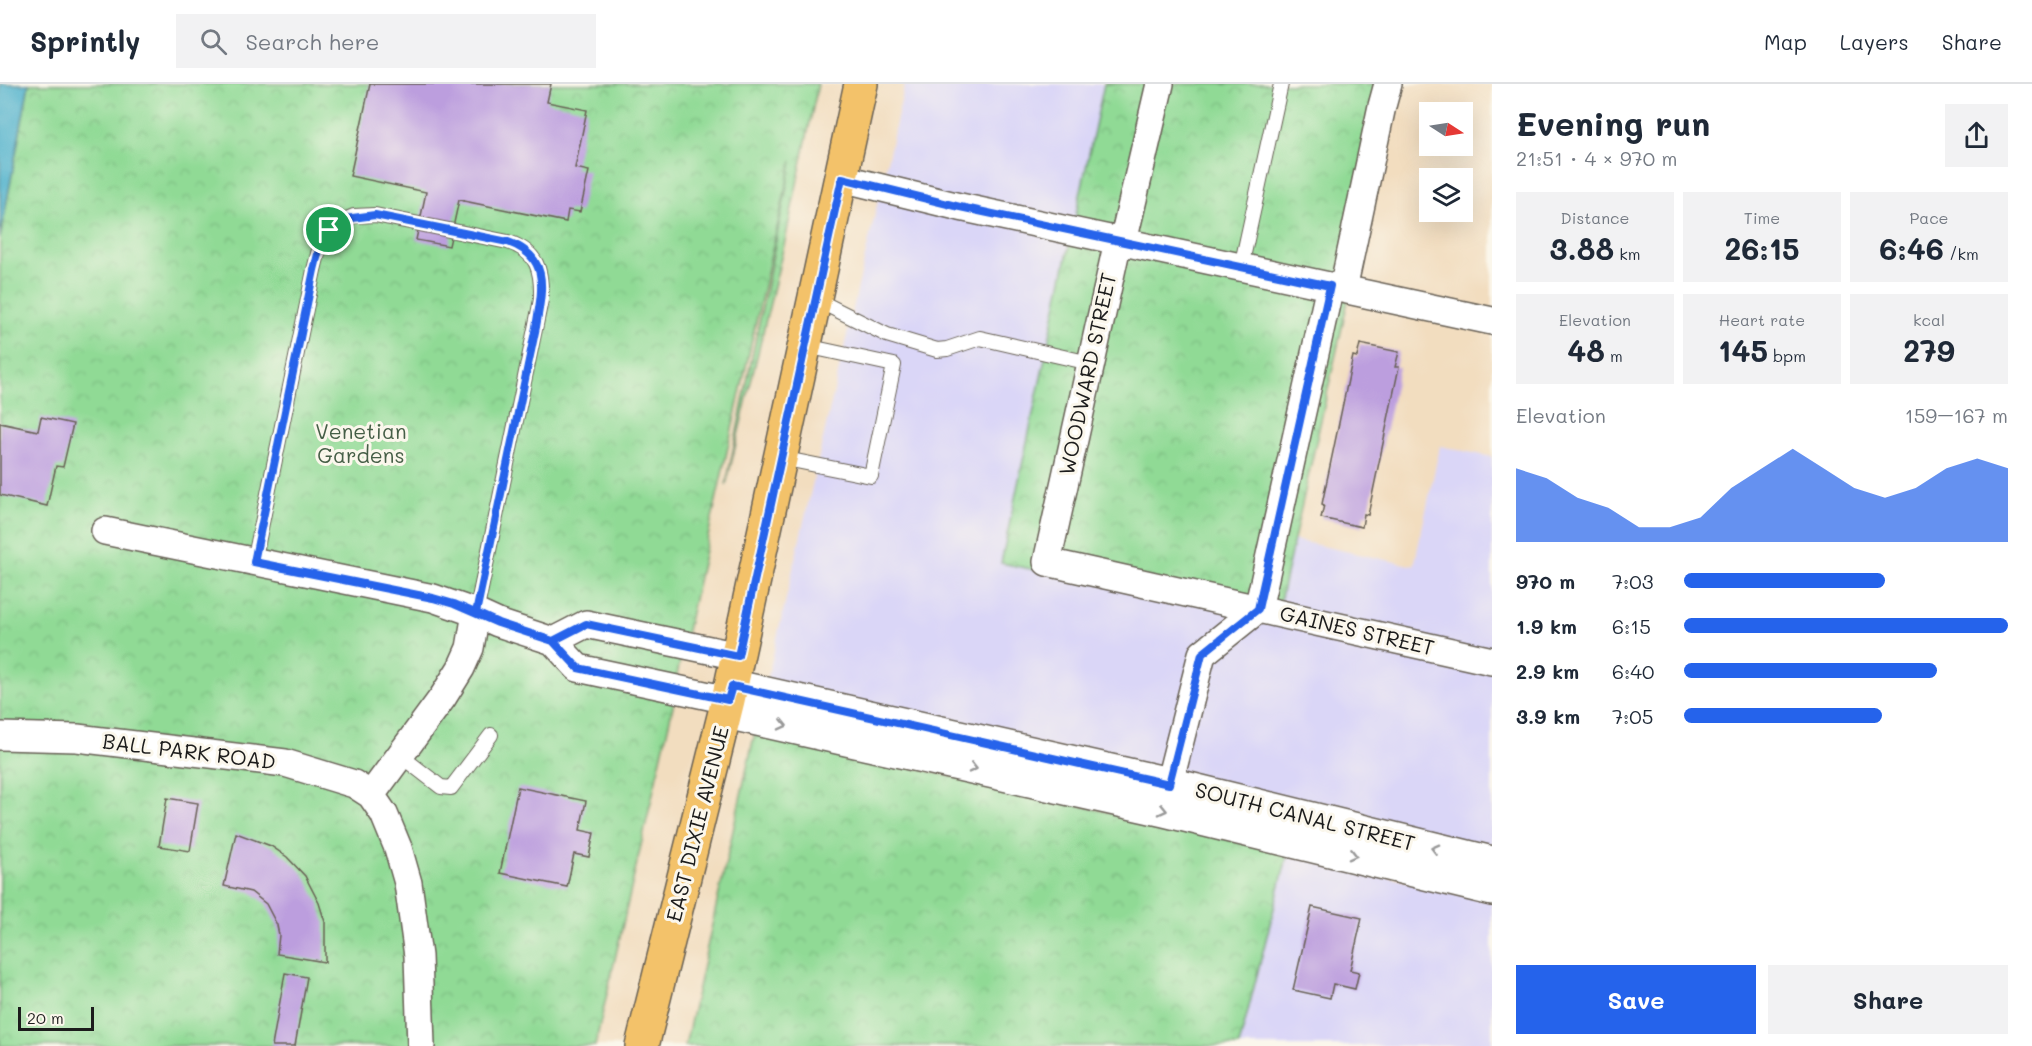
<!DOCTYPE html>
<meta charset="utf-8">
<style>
:root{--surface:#fff;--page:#f2f2f3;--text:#1f2937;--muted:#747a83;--line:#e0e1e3;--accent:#2563eb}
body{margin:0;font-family:Mali,sans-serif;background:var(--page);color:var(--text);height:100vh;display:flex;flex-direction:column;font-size:22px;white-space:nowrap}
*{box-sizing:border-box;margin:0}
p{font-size:20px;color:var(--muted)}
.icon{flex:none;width:33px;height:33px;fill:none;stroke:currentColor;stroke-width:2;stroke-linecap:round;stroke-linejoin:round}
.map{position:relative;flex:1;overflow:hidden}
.drawer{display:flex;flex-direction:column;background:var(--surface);width:540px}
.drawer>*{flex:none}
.needle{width:39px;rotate:102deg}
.tools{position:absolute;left:1419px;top:18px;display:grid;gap:12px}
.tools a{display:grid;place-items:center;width:54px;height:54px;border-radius:0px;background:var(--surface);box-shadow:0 6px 24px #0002;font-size:30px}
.scale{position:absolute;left:18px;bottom:15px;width:76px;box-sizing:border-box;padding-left:6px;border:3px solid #1c1c1c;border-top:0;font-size:16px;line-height:21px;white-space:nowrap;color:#1c1c1c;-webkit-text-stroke:4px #fbf7ec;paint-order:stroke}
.pin{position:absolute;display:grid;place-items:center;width:51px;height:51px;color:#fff;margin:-26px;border:3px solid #fff;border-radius:50%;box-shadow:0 2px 6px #0007}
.round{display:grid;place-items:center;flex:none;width:63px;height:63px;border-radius:0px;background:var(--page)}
.head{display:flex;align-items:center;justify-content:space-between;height:102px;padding:0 24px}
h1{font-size:33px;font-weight:700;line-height:45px}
.stats{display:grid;grid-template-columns:repeat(3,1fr);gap:9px;height:102px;padding:6px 24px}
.stats div{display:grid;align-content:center;border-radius:0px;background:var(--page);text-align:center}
.stats b{font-size:30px;font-weight:700}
.stats small{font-size:16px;font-weight:400}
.stats p{font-size:16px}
.chart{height:168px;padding:12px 24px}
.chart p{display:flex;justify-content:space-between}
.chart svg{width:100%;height:108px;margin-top:6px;fill:var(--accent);opacity:.7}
.button{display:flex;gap:12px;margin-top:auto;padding:12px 24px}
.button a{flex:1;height:69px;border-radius:0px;background:var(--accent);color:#fff;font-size:24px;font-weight:700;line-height:69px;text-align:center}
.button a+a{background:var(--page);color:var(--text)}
ul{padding:0 24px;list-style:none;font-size:20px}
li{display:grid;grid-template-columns:96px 72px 1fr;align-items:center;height:45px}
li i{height:15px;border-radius:8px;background:var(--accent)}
header{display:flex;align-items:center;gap:36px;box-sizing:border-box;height:84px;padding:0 30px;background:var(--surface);border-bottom:2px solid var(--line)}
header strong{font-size:28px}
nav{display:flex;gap:33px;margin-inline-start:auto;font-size:21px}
.search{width:420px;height:54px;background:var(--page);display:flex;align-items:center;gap:15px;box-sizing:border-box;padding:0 21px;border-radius:0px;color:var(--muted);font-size:22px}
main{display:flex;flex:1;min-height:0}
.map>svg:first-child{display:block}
.built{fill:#dad6f7}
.park{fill:url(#park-crowns);stroke:#567b58;stroke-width:1.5}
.water{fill:#4db1cc;stroke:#346674;stroke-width:1.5}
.building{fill:#bc9ede}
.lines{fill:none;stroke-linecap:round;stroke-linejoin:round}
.service-casing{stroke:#676055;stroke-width:16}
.minor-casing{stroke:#676055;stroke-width:30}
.tertiary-casing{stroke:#676055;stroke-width:36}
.primary-casing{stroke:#676055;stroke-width:36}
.service{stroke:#fff;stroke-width:14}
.minor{stroke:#fff;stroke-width:27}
.tertiary{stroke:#fff;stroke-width:33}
.primary{stroke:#f3c26a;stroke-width:33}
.oneway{stroke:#999}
.route-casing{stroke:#fff;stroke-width:12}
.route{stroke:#2563eb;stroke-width:8}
.labels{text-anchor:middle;stroke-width:6;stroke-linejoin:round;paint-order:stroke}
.street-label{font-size:21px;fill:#1c1c1c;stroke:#fbf7ec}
.park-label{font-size:21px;fill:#455e46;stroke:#fbf7ec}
</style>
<header>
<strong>Sprintly</strong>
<div class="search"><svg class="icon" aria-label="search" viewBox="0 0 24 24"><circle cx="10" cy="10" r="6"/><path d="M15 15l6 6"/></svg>Search here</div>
<nav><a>Map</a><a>Layers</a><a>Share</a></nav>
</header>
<main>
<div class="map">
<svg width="1492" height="962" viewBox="0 0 1492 962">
<defs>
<pattern id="park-crowns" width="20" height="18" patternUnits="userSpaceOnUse" patternTransform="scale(1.5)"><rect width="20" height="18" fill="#90da95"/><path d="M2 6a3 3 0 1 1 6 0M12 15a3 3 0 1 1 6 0" fill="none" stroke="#7cba80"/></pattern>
</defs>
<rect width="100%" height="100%" fill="#fbf7ec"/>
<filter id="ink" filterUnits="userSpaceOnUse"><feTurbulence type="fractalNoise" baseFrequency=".0167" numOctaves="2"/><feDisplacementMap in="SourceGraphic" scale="12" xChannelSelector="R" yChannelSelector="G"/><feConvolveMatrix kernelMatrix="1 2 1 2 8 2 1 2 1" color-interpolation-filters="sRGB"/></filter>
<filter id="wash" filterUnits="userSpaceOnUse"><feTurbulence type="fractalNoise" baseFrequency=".008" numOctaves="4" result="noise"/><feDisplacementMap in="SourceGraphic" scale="24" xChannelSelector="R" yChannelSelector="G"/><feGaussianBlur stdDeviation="1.35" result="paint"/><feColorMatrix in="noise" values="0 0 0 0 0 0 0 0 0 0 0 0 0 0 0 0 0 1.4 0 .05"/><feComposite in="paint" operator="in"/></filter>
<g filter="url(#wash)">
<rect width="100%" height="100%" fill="#f2ddbf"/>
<!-- built -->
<path class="built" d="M 905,0 L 1104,0 L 1001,479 L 1276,535 L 1294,456 L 1414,482 L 1440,362 L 1492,373 L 1492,765 L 767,597 Z
M 1288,769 L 1492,818 L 1492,962 L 1239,962 Z"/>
<!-- park -->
<path class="park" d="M 29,0 L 818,0 L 785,157 L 726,401 L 792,77 L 675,600 L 678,600 L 595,962 L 0,962 L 0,154 Z
M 1104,0 L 1397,0 L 1276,535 L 1001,479 Z
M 755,648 L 1288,769 L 1239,962 L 685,962 Z"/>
<!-- water -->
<path class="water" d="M 0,0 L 29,0 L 0,154 Z"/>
<g id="blocks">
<!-- building -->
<path class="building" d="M 370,0 L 551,0 L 547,18 L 587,26 L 575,84 L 589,87 L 580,128 L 568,126 L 566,138 L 459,116 L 449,162 L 416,156 L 426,108 L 350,92 Z
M 1360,260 L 1399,268 L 1395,283 L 1399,283 L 1368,431 L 1364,430 L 1362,443 L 1321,434 L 1324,421 L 1322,420 L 1353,272 L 1357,273 Z
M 41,333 L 73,340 L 63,383 L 56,382 L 47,422 L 0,411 L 0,339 L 38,347 Z
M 518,703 L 586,717 L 580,746 L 594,749 L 589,773 L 574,770 L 567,803 L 500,789 Z
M 167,714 L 198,719 L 190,767 L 159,762 Z
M 236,749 L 271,762 L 287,773 L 305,792 L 319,819 L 325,838 L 325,878 L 277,870 L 279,851 L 277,841 L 266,820 L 251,808 L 224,802 Z
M 1312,823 L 1362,834 L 1350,886 L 1359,888 L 1355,905 L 1333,900 L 1330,914 L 1293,906 Z
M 285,889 L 307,893 L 295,962 L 272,962 Z"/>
</g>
</g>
<g filter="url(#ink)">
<use href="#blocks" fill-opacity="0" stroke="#676055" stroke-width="1.5"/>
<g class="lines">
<!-- service casing -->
<g class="service-casing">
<path id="service" d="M 1241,183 L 1281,0
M 815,215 L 887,251 L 937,266 L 947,265 L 980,254 L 1090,279
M 781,374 L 871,392 L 894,281 L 806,262
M 254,478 L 314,186 L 319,166 L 329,146 L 337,139 L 354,132 L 375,131 L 508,158 C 538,168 542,186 541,216 L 476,529
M 401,672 L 441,703 L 451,704 L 491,651"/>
</g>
<!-- minor casing -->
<g class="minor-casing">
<path id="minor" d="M 1160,0 L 1126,145 L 1118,157 L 1047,478 L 1492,577
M 841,94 L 960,123 L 1492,237
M 1343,205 L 1382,22 L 1388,0
M 105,447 L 433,514 L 476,529 L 498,539 L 553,557 L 578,584 L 728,616
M 553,557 L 586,540 L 738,572
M 0,652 L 77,654 L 285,679 L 354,700 L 371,711 L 384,730 L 398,764 L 408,799 L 418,872 L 421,962
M 1169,700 L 1202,570 L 1258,525 L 1330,202
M 371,711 L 443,613 L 461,584 L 470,564 L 476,529"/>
</g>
<!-- tertiary casing -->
<g class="tertiary-casing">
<path id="tertiary" d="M 731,602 L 1169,700 L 1492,779
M 726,628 L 1164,726 L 1492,805"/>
</g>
<!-- primary casing -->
<g class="primary-casing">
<path id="primary" d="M 642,962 L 728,616 L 861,0"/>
</g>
<!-- service -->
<use href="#service" class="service"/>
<!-- minor -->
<use href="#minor" class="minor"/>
<!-- tertiary -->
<use href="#tertiary" class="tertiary"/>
<!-- primary -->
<use href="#primary" class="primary"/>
</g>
<!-- one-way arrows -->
<defs><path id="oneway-chevron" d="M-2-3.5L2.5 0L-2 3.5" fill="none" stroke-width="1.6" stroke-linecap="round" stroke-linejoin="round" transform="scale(1.5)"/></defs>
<g class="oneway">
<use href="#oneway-chevron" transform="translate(783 641) rotate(13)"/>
<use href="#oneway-chevron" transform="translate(973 684) rotate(13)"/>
<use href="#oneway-chevron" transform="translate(1163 726) rotate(13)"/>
<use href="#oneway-chevron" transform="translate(1435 765) rotate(-166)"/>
<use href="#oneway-chevron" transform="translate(1353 771) rotate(14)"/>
</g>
</g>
<g class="lines" filter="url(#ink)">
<!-- route casing -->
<g class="route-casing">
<path id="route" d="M 329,146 L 319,166 L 314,186 L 254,478 L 433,514 L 454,520 L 498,539 L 553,557 L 586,540 L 738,572 L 842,94 L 960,123 L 1330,202 L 1258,525 L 1202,570 L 1169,700 L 732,602 L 728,616 L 578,584 L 553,557 L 498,539 L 476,529 L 536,243 C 542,206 551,173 508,158 L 375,131 L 345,135 L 329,146"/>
</g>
<!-- route -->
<use href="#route" class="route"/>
</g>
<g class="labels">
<!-- street labels -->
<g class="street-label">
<text transform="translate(1088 290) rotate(-78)" y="7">WOODWARD STREET</text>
<text transform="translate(1357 547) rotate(13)" y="7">GAINES STREET</text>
<text transform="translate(189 668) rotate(7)" y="7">BALL PARK ROAD</text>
<text transform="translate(1305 733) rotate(14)" y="7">SOUTH CANAL STREET</text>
<text transform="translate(698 740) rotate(-76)" y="7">EAST DIXIE AVENUE</text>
</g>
<!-- park labels -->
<g class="park-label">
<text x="361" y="355">Venetian<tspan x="361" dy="24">Gardens</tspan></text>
</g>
</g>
</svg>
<div class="tools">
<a><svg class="needle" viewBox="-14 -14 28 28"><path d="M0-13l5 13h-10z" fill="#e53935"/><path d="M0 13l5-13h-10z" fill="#747a83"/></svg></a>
<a><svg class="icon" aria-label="layers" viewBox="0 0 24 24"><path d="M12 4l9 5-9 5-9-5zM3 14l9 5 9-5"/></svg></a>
</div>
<div class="scale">20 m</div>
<div class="pin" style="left:329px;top:146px;background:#1e9e55"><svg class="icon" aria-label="arrive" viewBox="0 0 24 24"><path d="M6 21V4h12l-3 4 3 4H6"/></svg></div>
</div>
<section class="drawer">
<div class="head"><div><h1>Evening run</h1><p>21:51 · 4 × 970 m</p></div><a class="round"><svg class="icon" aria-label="share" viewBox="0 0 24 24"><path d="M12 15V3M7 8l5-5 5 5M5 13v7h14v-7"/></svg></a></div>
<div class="stats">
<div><p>Distance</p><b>3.88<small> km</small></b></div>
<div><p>Time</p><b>26:15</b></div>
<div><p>Pace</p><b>6:46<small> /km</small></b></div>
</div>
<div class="stats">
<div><p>Elevation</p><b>48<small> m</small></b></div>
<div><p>Heart rate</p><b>145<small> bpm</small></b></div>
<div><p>kcal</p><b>279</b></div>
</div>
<div class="chart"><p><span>Elevation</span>159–167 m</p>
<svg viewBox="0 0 160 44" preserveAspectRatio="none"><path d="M0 44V14L10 18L20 26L30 30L40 38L50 38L60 34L70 22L80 14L90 6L100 14L110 22L120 26L130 22L140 14L150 10L160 14V44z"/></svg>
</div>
<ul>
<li><b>970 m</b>7:03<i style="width:62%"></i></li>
<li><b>1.9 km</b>6:15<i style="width:100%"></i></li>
<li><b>2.9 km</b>6:40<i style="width:78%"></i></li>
<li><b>3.9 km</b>7:05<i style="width:61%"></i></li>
</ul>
<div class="button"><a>Save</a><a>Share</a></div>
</section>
</main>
